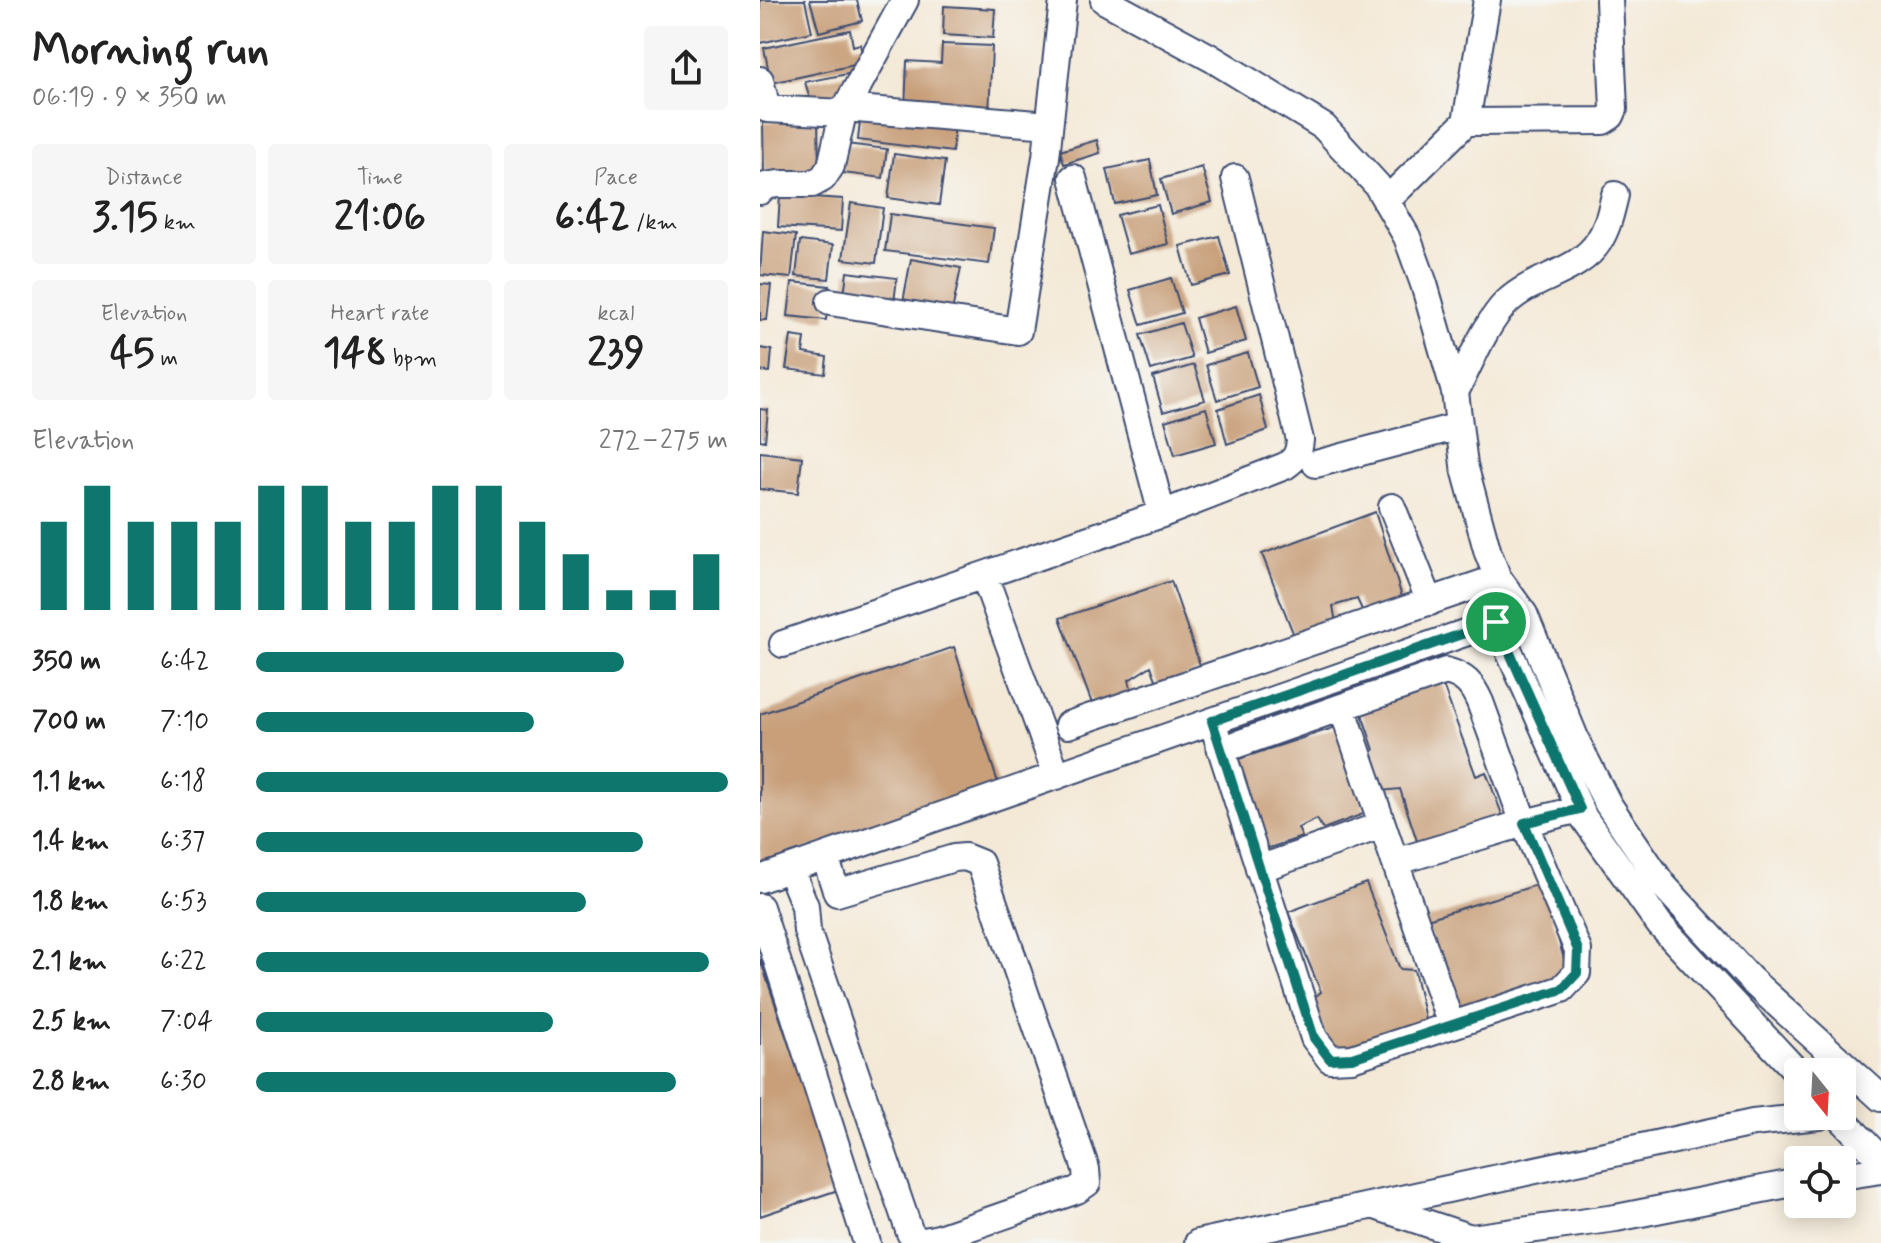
<!DOCTYPE html>
<meta charset="utf-8">
<style>
:root{--surface:#fff;--page:#f6f6f6;--text:#222;--muted:#767676;--accent:#0f766e}
body{margin:0;font-family:Mynerve,sans-serif;background:var(--page);color:var(--text);height:100vh;display:flex;flex-direction:column;font-size:30px;white-space:nowrap}
*{box-sizing:border-box;margin:0}
p{font-size:26px;color:var(--muted)}
.icon{flex:none;width:44px;height:44px;fill:none;stroke:currentColor;stroke-width:2;stroke-linecap:round;stroke-linejoin:round}
.map{position:relative;flex:1;overflow:hidden}
.sheet{display:flex;flex-direction:column;background:var(--surface);width:760px}
.sheet>*{flex:none}
.needle{width:52px;rotate:162deg}
.fabs{position:absolute;left:1024px;top:1058px;display:grid;gap:16px}
.fabs a{display:grid;place-items:center;width:72px;height:72px;border-radius:8px;background:var(--surface);box-shadow:0 4px 20px #0003;font-size:40px}
.pin{position:absolute;display:grid;place-items:center;width:68px;height:68px;color:#fff;margin:-34px;border:4px solid #fff;border-radius:50%;box-shadow:0 2px 8px #0007}
.round{display:grid;place-items:center;flex:none;width:84px;height:84px;border-radius:8px;background:var(--page)}
.summary{display:flex;align-items:center;justify-content:space-between;height:136px;padding:0 32px}
h1{font-size:44px;font-weight:700;line-height:60px}
.stats{display:grid;grid-template-columns:repeat(3,1fr);gap:12px;height:136px;padding:8px 32px}
.stats div{display:grid;align-content:center;border-radius:8px;background:var(--page);text-align:center}
.stats b{font-size:40px;font-weight:700}
.stats small{font-size:22px;font-weight:400}
.stats p{font-size:22px}
.chart{height:224px;padding:16px 32px}
.chart p{display:flex;justify-content:space-between}
.chart svg{width:100%;height:144px;margin-top:8px;stroke:var(--accent);stroke-width:6}
ul{padding:0 32px;list-style:none;font-size:26px}
li{display:grid;grid-template-columns:128px 96px 1fr;align-items:center;height:60px}
li i{height:20px;border-radius:10px;background:var(--accent)}
main{display:flex;flex:1;min-height:0}
.map>svg:first-child{display:block}
.building{fill:#c89f79}
.lines{fill:none;stroke-linecap:round;stroke-linejoin:round}
.minor-casing{stroke:#3c4b70;stroke-width:30}
.minor{stroke:#fff;stroke-width:26}
.route-casing{stroke:#fff;stroke-width:16}
.route{stroke:#0f766e;stroke-width:10}
</style>
<main>
<section class="sheet">
<div class="summary"><div><h1>Morning run</h1><p>06:19 · 9 × 350 m</p></div><a class="round"><svg class="icon" aria-label="share" viewBox="0 0 24 24"><path d="M12 15V3M7 8l5-5 5 5M5 13v7h14v-7"/></svg></a></div>
<div class="stats">
<div><p>Distance</p><b>3.15<small> km</small></b></div>
<div><p>Time</p><b>21:06</b></div>
<div><p>Pace</p><b>6:42<small> /km</small></b></div>
</div>
<div class="stats">
<div><p>Elevation</p><b>45<small> m</small></b></div>
<div><p>Heart rate</p><b>148<small> bpm</small></b></div>
<div><p>kcal</p><b>239</b></div>
</div>
<div class="chart"><p><span>Elevation</span>272–275 m</p>
<svg viewBox="0 0 160 44" preserveAspectRatio="none"><path d="M5 44V17M15 44V6M25 44V17M35 44V17M45 44V17M55 44V6M65 44V6M75 44V17M85 44V17M95 44V6M105 44V6M115 44V17M125 44V27M135 44V38M145 44V38M155 44V27"/></svg>
</div>
<ul>
<li><b>350 m</b>6:42<i style="width:78%"></i></li>
<li><b>700 m</b>7:10<i style="width:59%"></i></li>
<li><b>1.1 km</b>6:18<i style="width:100%"></i></li>
<li><b>1.4 km</b>6:37<i style="width:82%"></i></li>
<li><b>1.8 km</b>6:53<i style="width:70%"></i></li>
<li><b>2.1 km</b>6:22<i style="width:96%"></i></li>
<li><b>2.5 km</b>7:04<i style="width:63%"></i></li>
<li><b>2.8 km</b>6:30<i style="width:89%"></i></li>
</ul>
</section>
<div class="map">
<svg width="1121" height="1243" viewBox="0 0 1121 1243">
<rect width="100%" height="100%" fill="#f6f6f2"/>
<filter id="ink" filterUnits="userSpaceOnUse"><feTurbulence type="fractalNoise" baseFrequency=".0125" numOctaves="2"/><feDisplacementMap in="SourceGraphic" scale="16" xChannelSelector="R" yChannelSelector="G"/><feConvolveMatrix kernelMatrix="1 2 1 2 8 2 1 2 1" color-interpolation-filters="sRGB"/></filter>
<filter id="wash" filterUnits="userSpaceOnUse"><feTurbulence type="fractalNoise" baseFrequency=".006" numOctaves="4" result="noise"/><feDisplacementMap in="SourceGraphic" scale="32" xChannelSelector="R" yChannelSelector="G"/><feGaussianBlur stdDeviation="1.8" result="paint"/><feColorMatrix in="noise" values="0 0 0 0 0 0 0 0 0 0 0 0 0 0 0 0 0 1.4 0 .05"/><feComposite in="paint" operator="in"/></filter>
<g filter="url(#wash)">
<rect width="100%" height="100%" fill="#f4e9d7"/>
<g id="blocks">
<!-- building -->
<path class="building" d="M 0,0 L 45,0 L 52,32 L 0,43 Z
M 50,0 L 97,0 L 102,21 L 59,32 Z
M 184,6 L 235,9 L 233,38 L 183,35 Z
M 90,30 L 93,46 L 100,44 L 104,63 L 11,83 L 4,48 Z
M 182,44 L 232,46 L 229,114 L 145,111 L 147,61 L 181,63 Z
M 104,71 L 85,100 L 52,105 L 45,82 Z
M 101,112 L 195,124 L 192,152 L 98,140 Z
M 58,120 L 59,173 L 4,174 L 3,122 Z
M 337,140 L 340,153 L 304,164 L 300,151 Z
M 86,144 L 127,149 L 123,178 L 82,173 Z
M 134,154 L 185,161 L 179,205 L 128,198 Z
M 390,160 L 397,195 L 355,204 L 347,169 Z
M 442,167 L 452,202 L 411,214 L 401,179 Z
M 20,195 L 83,199 L 81,231 L 18,227 Z
M 91,203 L 123,208 L 116,263 L 83,259 Z
M 398,205 L 408,244 L 368,254 L 357,215 Z
M 130,214 L 234,228 L 229,264 L 125,251 Z
M 3,231 L 36,235 L 31,278 L 0,275 Z
M 459,236 L 470,275 L 431,285 L 420,246 Z
M 40,241 L 73,245 L 69,279 L 36,276 Z
M 151,259 L 201,268 L 192,311 L 143,302 Z
M 87,272 L 137,278 L 134,302 L 84,295 Z
M 411,278 L 422,313 L 381,325 L 370,290 Z
M 32,282 L 69,286 L 66,320 L 28,316 Z
M 0,284 L 11,285 L 7,320 L 0,320 Z
M 476,306 L 486,341 L 445,353 L 435,318 Z
M 421,323 L 432,358 L 391,370 L 380,335 Z
M 31,336 L 45,338 L 43,353 L 67,357 L 65,374 L 26,369 Z
M 0,348 L 12,350 L 10,372 L 0,371 Z
M 488,353 L 498,387 L 457,400 L 446,365 Z
M 434,365 L 445,400 L 403,412 L 393,377 Z
M 499,395 L 508,430 L 467,444 L 458,409 Z
M 446,408 L 456,443 L 415,455 L 405,421 Z
M 0,409 L 8,410 L 5,441 L 0,440 Z
M 0,452 L 42,457 L 38,493 L 0,489 Z
M 615,512 L 643,600 L 604,614 L 597,599 L 573,606 L 576,623 L 535,638 L 502,554 Z
M 411,581 L 442,671 L 398,685 L 391,666 L 369,680 L 373,696 L 333,706 L 300,618 Z
M 194,647 L 239,786 L 0,864 L 0,714 Z
M 680,677 L 716,776 L 726,772 L 743,817 L 658,844 L 640,789 L 620,791 L 606,760 L 614,750 L 600,708 Z
M 579,726 L 606,813 L 563,829 L 557,819 L 538,828 L 542,837 L 503,850 L 470,762 Z
M 606,883 L 640,969 L 654,970 L 666,1023 L 572,1053 L 551,1000 L 561,992 L 528,912 Z
M 783,883 L 808,974 L 698,1011 L 664,920 Z
M 0,959 L 78,1190 L 0,1216 Z"/>
</g>
</g>
<g filter="url(#ink)">
<use href="#blocks" fill-opacity="0" stroke="#3c4b70" stroke-width="2"/>
<g class="lines">
<!-- minor casing -->
<g class="minor-casing">
<path id="minor" d="M 344,0 L 451,58 L 564,127 L 617,185 L 647,237 L 664,284 L 695,392 L 704,465 L 728,553 L 738,578 L 764,614 L 818,745 L 848,804 L 902,884 L 991,980 L 1121,1098
M 0,80 L 7,109 L 83,113
M 85,108 L 289,125
M 706,122 L 843,121 L 851,116 L 854,109 L 849,0
M 313,178 L 402,514
M 0,191 L 5,186 L 18,184 L 52,184 L 63,178 L 71,166 L 83,113 L 145,0
M 626,201 L 706,122 L 727,0
M 70,302 L 258,331 L 286,157 L 303,0
M 695,392 C 709,366 726,322 747,302 C 774,276 819,273 839,241 C 848,227 851,211 855,195
M 556,464 L 699,426
M 632,507 L 670,602
M 224,575 L 297,776
M 737,605 L 736,622 L 824,818 L 900,925 L 1038,1073
M 23,644 L 402,514 L 525,466 C 536,459 539,453 540,440 L 475,178
M 452,721 L 554,1038 L 570,1059 L 592,1058 L 802,989 L 817,973 L 818,950 L 764,823 L 820,809
M 308,725 L 738,578
M 461,750 L 582,707
M 635,862 L 764,823 L 720,702 C 712,684 705,676 686,671 L 582,707 L 691,1025
M 30,869 L 45,906 L 47,931 L 150,1233 L 160,1242 L 179,1238 L 317,1190 L 327,1183 L 326,1169 L 220,863 L 205,857 L 194,858 L 77,893 L 65,857
M 499,869 L 622,825
M 0,879 L 736,622
M 0,907 L 107,1243
M 1079,1116 L 1121,1160
M 1082,1176 L 1121,1170
M 615,1206 L 711,1238 L 856,1218 L 1038,1182
M 438,1243 L 993,1123 L 1059,1116"/>
</g>
<!-- minor -->
<use href="#minor" class="minor"/>
</g>
</g>
<g class="lines" filter="url(#ink)">
<!-- route casing -->
<g class="route-casing">
<path id="route" d="M 736,622 L 820,809 L 764,823 L 818,950 L 817,973 L 802,989 L 592,1058 L 570,1059 L 554,1038 L 452,721 Z"/>
</g>
<!-- route -->
<use href="#route" class="route"/>
</g>
</svg>
<div class="fabs">
<a><svg class="needle" viewBox="-14 -14 28 28"><path d="M0-13l5 13h-10z" fill="#e53935"/><path d="M0 13l5-13h-10z" fill="#767676"/></svg></a>
<a><svg class="icon" aria-label="locate" viewBox="0 0 24 24"><circle cx="12" cy="12" r="6"/><path d="M12 2v4M12 18v4M2 12h4M18 12h4"/></svg></a>
</div>
<div class="pin" style="left:736px;top:622px;background:#1e9e55"><svg class="icon" aria-label="arrive" viewBox="0 0 24 24"><path d="M6 21V4h12l-3 4 3 4H6"/></svg></div>
</div>
</main>
